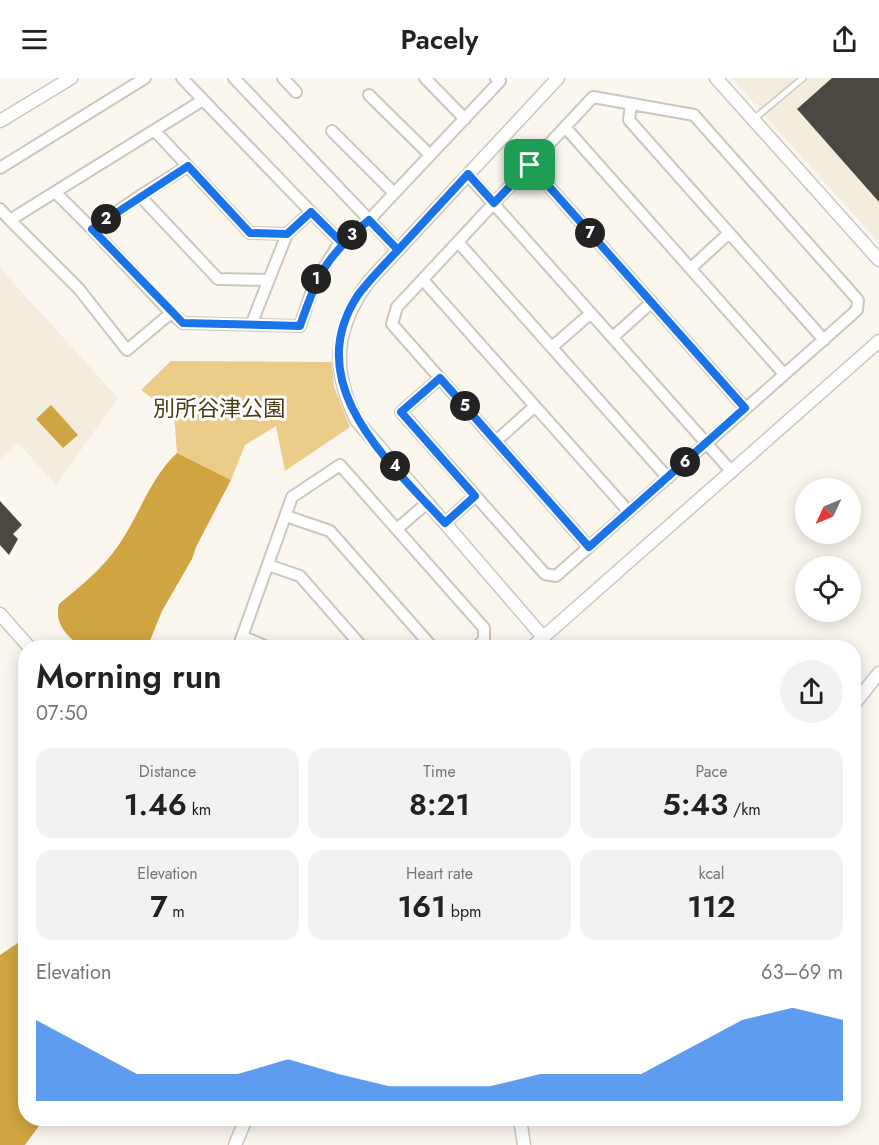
<!DOCTYPE html>
<meta charset="utf-8">
<style>
:root{--surface:#fff;--page:#f2f2f2;--text:#222;--muted:#767676;--accent:#1a73e8}
body{margin:0;font-family:Jost,"Noto Sans JP",sans-serif;background:var(--page);color:var(--text);height:100vh;display:flex;flex-direction:column;font-size:22px;white-space:nowrap}
*{box-sizing:border-box;margin:0}
p{font-size:20px;color:var(--muted)}
.icon{flex:none;width:33px;height:33px;fill:none;stroke:currentColor;stroke-width:2;stroke-linecap:round;stroke-linejoin:round}
.map{position:relative;flex:1;overflow:hidden}
.panel{position:absolute;left:18px;top:562px;width:843px;height:486px;display:flex;flex-direction:column;background:var(--surface);border-radius:24px;box-shadow:0 3px 15px #0003}
.panel>*{flex:none}
.needle{width:39px;rotate:226deg}
.buttons{position:absolute;left:795px;top:400px;display:grid;gap:12px}
.buttons a{display:grid;place-items:center;width:66px;height:66px;border-radius:50%;background:var(--surface);box-shadow:0 3px 15px #0003;font-size:30px}
.pin{position:absolute;display:grid;place-items:center;width:51px;height:51px;color:#fff;margin:-26px;border-radius:12px;box-shadow:0 3px 9px #0006}
.km{position:absolute;width:30px;height:30px;margin:-15px;border-radius:50%;background:#222;color:#fff;font-size:16px;line-height:30px;text-align:center}
.round{display:grid;place-items:center;flex:none;width:63px;height:63px;border-radius:32px;background:var(--page)}
.head{display:flex;align-items:center;justify-content:space-between;height:102px;padding:0 18px}
h1{font-size:33px;font-weight:600;line-height:45px}
.metrics{display:grid;grid-template-columns:repeat(3,1fr);gap:9px;height:102px;padding:6px 18px}
.metrics div{display:grid;align-content:center;border-radius:15px;background:var(--page);text-align:center}
.metrics b{font-size:30px;font-weight:600}
.metrics small{font-size:16px;font-weight:400}
.metrics p{font-size:16px}
.chart{height:168px;padding:12px 18px}
.chart p{display:flex;justify-content:space-between}
.chart svg{width:100%;height:108px;margin-top:6px;fill:var(--accent);opacity:.7}
header{display:flex;justify-content:space-between;align-items:center;height:78px;padding:0 18px;background:var(--surface);font-size:27px;font-weight:600}
.map>svg:first-child{display:block}
.built{fill:#f4edde}
.green{fill:#ebcc89}
.water{fill:#d0a541}
.building{fill:#4b4842}
.lines{fill:none;stroke-linecap:round;stroke-linejoin:round}
.service-casing{stroke:#cbc7c0;stroke-width:8}
.minor-casing{stroke:#cbc7c0;stroke-width:14}
.tertiary-casing{stroke:#cbc7c0;stroke-width:15}
.service{stroke:#fff;stroke-width:5}
.minor{stroke:#fff;stroke-width:10}
.tertiary{stroke:#fff;stroke-width:12}
.route-casing{stroke:#fff;stroke-width:12}
.route{stroke:#1a73e8;stroke-width:8}
.labels{text-anchor:middle;stroke-width:6;stroke-linejoin:round;paint-order:stroke}
.park-label{font-size:22px;fill:#4d3b11;stroke:#fff}
</style>
<header><svg class="icon" aria-label="menu" viewBox="0 0 24 24"><path d="M4 6h16M4 12h16M4 18h16"/></svg>Pacely<svg class="icon" aria-label="share" viewBox="0 0 24 24"><path d="M12 15V3M7 8l5-5 5 5M5 13v7h14v-7"/></svg></header>
<div class="map">
<svg width="879" height="1067" viewBox="0 0 879 1067">
<rect width="100%" height="100%" fill="#fbf7ef"/>
<!-- built -->
<path class="built" d="M 731,0 L 879,0 L 879,165 Z
M 0,190 L 118,320 L 56,407 L 18,365 L 0,381 Z"/>
<!-- green -->
<path class="green" d="M 171,283 L 332,284 L 334,309 L 350,349 L 285,393 L 276,348 L 245,367 L 231,402 L 177,375 L 174,336 L 141,312 Z"/>
<!-- water -->
<path class="water" d="M 51,327 L 78,357 L 63,370 L 36,341 Z
M 177,375 L 231,402 L 196,469 L 192,481 L 162,533 L 147,570 L 81,570 C 67,556 54,547 59,526 C 81,508 101,492 118,468 C 139,438 150,400 177,375 Z
M 25,860 L 26,1041 L 44,1041 L 25,1067 L 0,1067 L 0,877 Z"/>
<!-- building -->
<path class="building" d="M 832,0 L 879,0 L 879,124 L 797,31 Z
M 0,423 L 22,447 L 13,456 L 18,461 L 9,477 L 0,467 Z"/>
<g class="lines">
<!-- service casing -->
<g class="service-casing">
<path id="service" d="M 754,41 L 803,0"/>
</g>
<!-- minor casing -->
<g class="minor-casing">
<path id="minor" d="M 234,0 L 398,172
M 283,0 L 296,14
M 425,0 L 465,41
M 369,17 L 430,77
M 631,26 L 629,42 L 824,262
M 565,49 L 784,296
M 155,53 L 250,155 L 287,156 L 311,134 L 182,0
M 332,53 L 394,115
M 530,87 L 745,330
M 0,90 L 145,0
M 468,97 L 732,394
M 55,114 L 92,151 L 140,118 L 218,201 L 269,202
M 140,118 L 188,88
M 0,131 L 10,142 L 203,22
M 311,134 L 342,165
M 10,142 L 79,211 L 127,272 L 171,235 L 183,245 L 300,248 L 315,204 L 337,169 L 369,142 L 500,3 L 496,0
M 92,151 L 171,235
M 458,164 L 668,400
M 691,190 L 729,155
M 423,202 L 629,434
M 251,247 L 287,156
M 613,259 L 652,224
M 552,269 L 591,235
M 440,300 L 401,334 L 545,496 L 556,498 C 657,409 757,321 857,232 L 858,222 L 694,37 L 593,19 L 397,229 L 392,246 L 589,469
M 496,363 L 535,328
M 286,438 L 330,453 L 433,570
M 445,445 L 475,418
M 397,451 L 427,425
M 268,487 L 300,498 L 363,570
M 242,558 L 269,570
M 238,570 L 292,419 L 340,387 L 484,550 L 484,562 L 475,570"/>
</g>
<!-- tertiary casing -->
<g class="tertiary-casing">
<path id="tertiary" d="M 716,0 L 879,182
M 0,43 L 71,0
M 0,536 L 30,570
M 543,559 L 357,343 C 331,292 334,250 369,203 L 558,0
M 531,570 L 879,263
M 854,626 L 879,595
M 520,1041 L 524,1067
M 235,1067 L 246,1041"/>
</g>
<!-- service -->
<use href="#service" class="service"/>
<!-- minor -->
<use href="#minor" class="minor"/>
<!-- tertiary -->
<use href="#tertiary" class="tertiary"/>
</g>
<g class="lines">
<!-- route casing -->
<g class="route-casing">
<path id="route" d="M 530,87 L 494,125 L 468,96 L 398,172 L 369,142 C 326,179 318,195 300,248 L 183,245 L 92,151 L 188,88 L 250,155 L 287,156 L 311,134 L 342,165 L 369,142 L 398,172 C 384,187 370,201 358,217 C 299,306 389,384 445,445 L 475,418 L 401,334 L 440,300 L 589,469 L 745,330 L 530,87"/>
</g>
<!-- route -->
<use href="#route" class="route"/>
</g>
<g class="labels">
<!-- park labels -->
<g class="park-label">
<text x="219" y="338">別所谷津公園</text>
</g>
</g>
</svg>
<div class="buttons">
<a><svg class="needle" viewBox="-14 -14 28 28"><path d="M0-13l5 13h-10z" fill="#e53935"/><path d="M0 13l5-13h-10z" fill="#767676"/></svg></a>
<a><svg class="icon" aria-label="locate" viewBox="0 0 24 24"><circle cx="12" cy="12" r="6"/><path d="M12 2v4M12 18v4M2 12h4M18 12h4"/></svg></a>
</div>
<div class="pin" style="left:530px;top:87px;background:#1e9e55"><svg class="icon" aria-label="arrive" viewBox="0 0 24 24"><path d="M6 21V4h12l-3 4 3 4H6"/></svg></div>
<b class="km" style="left:316px;top:201px">1</b>
<b class="km" style="left:106px;top:141px">2</b>
<b class="km" style="left:352px;top:157px">3</b>
<b class="km" style="left:395px;top:388px">4</b>
<b class="km" style="left:465px;top:328px">5</b>
<b class="km" style="left:685px;top:384px">6</b>
<b class="km" style="left:590px;top:155px">7</b>
<section class="panel">
<div class="head"><div><h1>Morning run</h1><p>07:50</p></div><a class="round"><svg class="icon" aria-label="share" viewBox="0 0 24 24"><path d="M12 15V3M7 8l5-5 5 5M5 13v7h14v-7"/></svg></a></div>
<div class="metrics">
<div><p>Distance</p><b>1.46<small> km</small></b></div>
<div><p>Time</p><b>8:21</b></div>
<div><p>Pace</p><b>5:43<small> /km</small></b></div>
</div>
<div class="metrics">
<div><p>Elevation</p><b>7<small> m</small></b></div>
<div><p>Heart rate</p><b>161<small> bpm</small></b></div>
<div><p>kcal</p><b>112</b></div>
</div>
<div class="chart"><p><span>Elevation</span>63–69 m</p>
<svg viewBox="0 0 160 44" preserveAspectRatio="none"><path d="M0 44V11L10 22L20 33L30 33L40 33L50 27L60 33L70 38L80 38L90 38L100 33L110 33L120 33L130 22L140 11L150 6L160 11V44z"/></svg>
</div>
</section>
</div>
